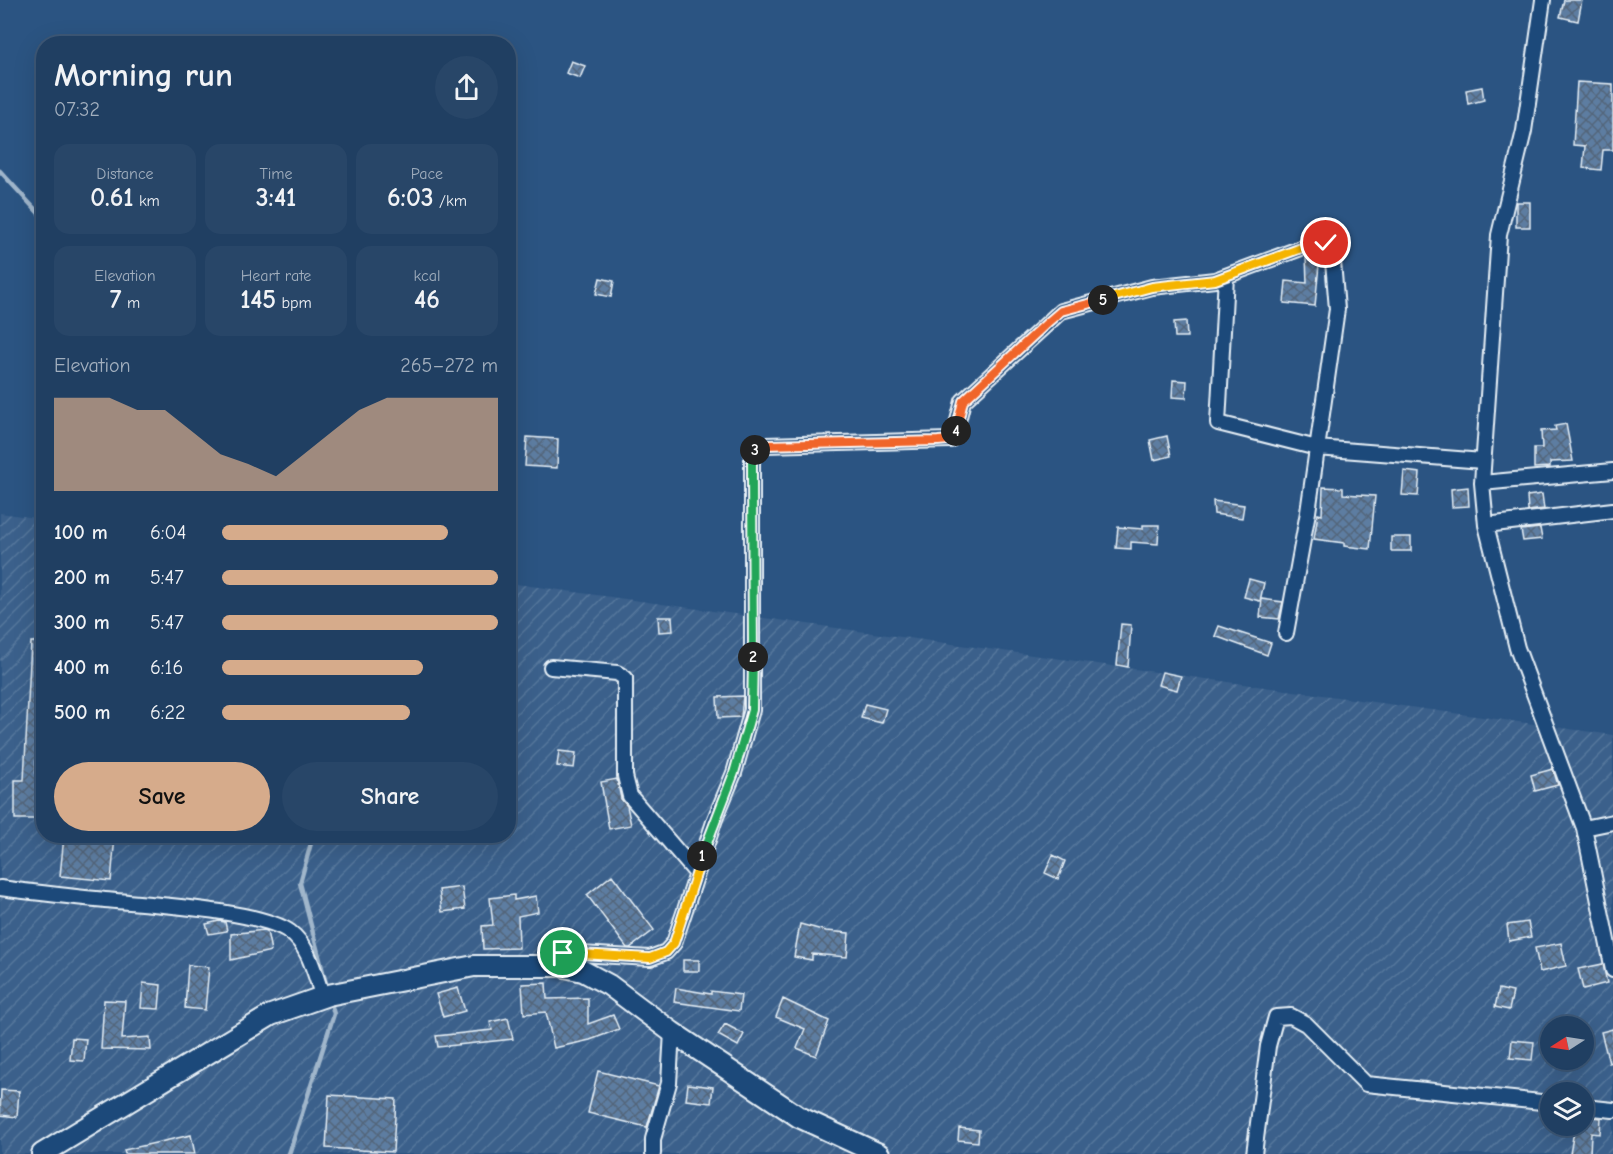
<!DOCTYPE html>
<meta charset="utf-8">
<style>
:root{--surface:#203f62;--page:#284668;--text:#f1f3f6;--muted:#a2afbe;--line:#3d5877;--accent:#d6ab8b}
body{margin:0;font-family:"Comic Neue",sans-serif;background:var(--page);color:var(--text);height:100vh;display:flex;flex-direction:column;font-size:22px;white-space:nowrap}
*{box-sizing:border-box;margin:0}
p{font-size:20px;color:var(--muted)}
.icon{flex:none;width:33px;height:33px;fill:none;stroke:currentColor;stroke-width:2;stroke-linecap:round;stroke-linejoin:round}
.map{position:relative;flex:1;overflow:hidden}
.drawer{position:absolute;left:36px;top:36px;width:480px;height:807px;display:flex;flex-direction:column;background:var(--surface);border-radius:24px;box-shadow:0 6px 24px #0002,0 0 0 2px var(--line)}
.drawer>*{flex:none}
.needle{width:39px;rotate:258deg}
.tools{position:absolute;left:1540px;top:1016px;display:grid;gap:12px}
.tools a{display:grid;place-items:center;width:54px;height:54px;border-radius:50%;background:var(--surface);box-shadow:0 6px 24px #0002,0 0 0 2px var(--line);font-size:30px}
.pin{position:absolute;display:grid;place-items:center;width:51px;height:51px;color:#fff;margin:-26px;border:3px solid #fff;border-radius:50%;box-shadow:0 2px 6px #0007}
.km{position:absolute;width:30px;height:30px;margin:-15px;border-radius:50%;background:#222;color:#fff;font-size:16px;line-height:30px;text-align:center}
.round{display:grid;place-items:center;flex:none;width:63px;height:63px;border-radius:32px;background:var(--page)}
.headline{display:flex;align-items:center;justify-content:space-between;height:102px;padding:0 18px}
h1{font-size:33px;font-weight:700;line-height:45px}
.metrics{display:grid;grid-template-columns:repeat(3,1fr);gap:9px;height:102px;padding:6px 18px}
.metrics div{display:grid;align-content:center;border-radius:15px;background:var(--page);text-align:center}
.metrics b{font-size:26px;font-weight:700}
.metrics small{font-size:16px;font-weight:400}
.metrics p{font-size:16px}
.chart{height:168px;padding:12px 18px}
.chart p{display:flex;justify-content:space-between}
.chart svg{width:100%;height:108px;margin-top:6px;fill:var(--accent);opacity:.7}
.action{display:flex;gap:12px;margin-top:auto;padding:12px 18px}
.action a{flex:1;height:69px;border-radius:36px;background:var(--accent);color:#111;font-size:24px;font-weight:700;line-height:69px;text-align:center}
.action a+a{background:var(--page);color:var(--text)}
ul{padding:0 18px;list-style:none;font-size:20px}
li{display:grid;grid-template-columns:96px 72px 1fr;align-items:center;height:45px}
li i{height:15px;border-radius:8px;background:var(--accent)}
.map>svg:first-child{display:block}
.industrial{fill:url(#industrial-furrows);fill-rule:evenodd}
.lines{fill:none;stroke-linecap:round;stroke-linejoin:round}
.stream{stroke:#a0b6cb;stroke-width:4.5}
.building{fill:url(#building-cross-hatch);stroke:#e8f1f8;stroke-width:1.5}
.minor-casing{stroke:#e8f1f8;stroke-width:18}
.secondary-casing{stroke:#e8f1f8;stroke-width:24}
.minor{stroke:#1f4a7a;stroke-width:14}
.secondary{stroke:#1f4a7a;stroke-width:20}
.split-1-casing{stroke:#fff;stroke-width:12}
.split-2-casing{stroke:#fff;stroke-width:12}
.split-3-casing{stroke:#fff;stroke-width:12}
.split-4-casing{stroke:#fff;stroke-width:12}
.split-5-casing{stroke:#fff;stroke-width:12}
.split-6-casing{stroke:#fff;stroke-width:12}
.split-1{stroke:#f5b400;stroke-width:8}
.split-2{stroke:#22a559;stroke-width:8}
.split-3{stroke:#22a559;stroke-width:8}
.split-4{stroke:#f0652b;stroke-width:8}
.split-5{stroke:#f0652b;stroke-width:8}
.split-6{stroke:#f5b400;stroke-width:8}
</style>
<div class="map">
<svg width="1613" height="1154" viewBox="0 0 1613 1154">
<defs>
<pattern id="industrial-furrows" width="10" height="10" patternUnits="userSpaceOnUse" patternTransform="scale(1.5)"><rect width="10" height="10" fill="#3a608b"/><path d="M-1 1l2-2M0 10L10 0M9 11l2-2" fill="none" stroke="#56779c"/></pattern>
<pattern id="building-cross-hatch" width="8" height="8" patternUnits="userSpaceOnUse" patternTransform="scale(1.5)"><rect width="8" height="8" fill="#5d7da1"/><path d="M0 0l8 8M0 8l8-8" fill="none" stroke="#53657a"/></pattern>
</defs>
<rect width="100%" height="100%" fill="#2b5482"/>
<filter id="ink" filterUnits="userSpaceOnUse"><feTurbulence type="fractalNoise" baseFrequency=".0167" numOctaves="2"/><feDisplacementMap in="SourceGraphic" scale="12" xChannelSelector="R" yChannelSelector="G"/><feConvolveMatrix kernelMatrix="1 2 1 2 8 2 1 2 1" color-interpolation-filters="sRGB"/></filter>
<g filter="url(#ink)">
<!-- industrial -->
<path class="industrial" d="M 0,513 L 43,519 L 44,836 L 508,836 L 509,583 L 1613,735 L 1613,1154 L 0,1154 ZM 1551,1026 L 1584,1026 L 1584,1059 L 1551,1059 ZM 1551,1092 L 1584,1092 L 1584,1125 L 1551,1125 Z"/>
<g class="lines">
<!-- stream -->
<path class="stream" d="M 0,171 L 44,219
M 313,836 L 300,883 L 328,991
M 289,1154 L 334,1014 L 330,999"/>
</g>
<!-- building -->
<path class="building" d="M 1564,0 L 1582,0 L 1578,21 L 1560,17 Z
M 571,61 L 585,66 L 580,78 L 566,73 Z
M 1577,82 L 1613,84 L 1613,150 L 1603,150 L 1601,170 L 1583,168 L 1585,146 L 1573,145 Z
M 1482,87 L 1484,100 L 1468,104 L 1466,90 Z
M 1516,202 L 1530,202 L 1530,227 L 1516,227 Z
M 1320,255 L 1315,306 L 1284,303 L 1286,281 L 1307,283 L 1306,256 Z
M 600,278 L 614,281 L 611,297 L 596,294 Z
M 1186,321 L 1187,337 L 1175,337 L 1174,322 Z
M 1173,380 L 1187,381 L 1186,398 L 1172,397 Z
M 1566,424 L 1573,461 L 1550,462 L 1550,467 L 1534,468 L 1534,448 L 1542,448 L 1541,431 L 1556,430 L 1555,426 Z
M 1167,436 L 1171,456 L 1154,460 L 1150,440 Z
M 527,437 L 558,439 L 557,468 L 525,466 Z
M 1404,471 L 1420,473 L 1418,496 L 1402,495 Z
M 1323,487 L 1343,488 L 1343,494 L 1375,496 L 1370,549 L 1344,546 L 1344,543 L 1314,539 L 1318,514 L 1322,515 Z
M 1468,487 L 1469,506 L 1452,507 L 1451,489 Z
M 1542,494 L 1544,509 L 1528,511 L 1527,496 Z
M 1213,501 L 1244,505 L 1242,518 L 1214,514 Z
M 1143,525 L 1159,525 L 1158,544 L 1131,542 L 1131,549 L 1116,548 L 1118,527 L 1143,529 Z
M 1540,528 L 1542,539 L 1523,541 L 1521,530 Z
M 1391,537 L 1411,537 L 1411,551 L 1391,551 Z
M 1249,579 L 1264,583 L 1260,601 L 1244,597 Z
M 1262,599 L 1283,602 L 1279,619 L 1260,617 Z
M 658,617 L 672,617 L 673,631 L 659,632 Z
M 1121,624 L 1131,625 L 1128,667 L 1117,665 Z
M 1219,626 L 1271,643 L 1267,655 L 1215,636 Z
M 31,642 L 44,642 L 44,761 L 36,761 L 36,819 L 15,819 L 15,780 L 24,780 Z
M 1162,672 L 1181,676 L 1177,690 L 1158,685 Z
M 743,696 L 741,717 L 718,718 L 717,697 Z
M 865,704 L 886,709 L 882,723 L 861,718 Z
M 559,751 L 576,753 L 574,768 L 557,766 Z
M 1553,769 L 1558,785 L 1535,791 L 1531,775 Z
M 617,779 L 621,799 L 627,806 L 631,825 L 609,829 L 601,782 Z
M 64,836 L 115,836 L 111,881 L 60,876 Z
M 1053,855 L 1065,861 L 1058,879 L 1045,873 Z
M 612,875 L 654,930 L 630,948 L 627,948 L 587,895 Z
M 462,887 L 465,909 L 442,912 L 439,890 Z
M 514,895 L 514,900 L 536,896 L 538,912 L 518,916 L 519,948 L 483,949 L 482,926 L 493,925 L 490,898 Z
M 219,921 L 225,922 L 227,931 L 209,934 L 206,924 Z
M 1528,922 L 1531,937 L 1509,941 L 1507,925 Z
M 800,924 L 826,931 L 849,933 L 847,957 L 812,954 L 812,960 L 794,957 Z
M 264,930 L 267,931 L 271,951 L 231,960 L 231,934 Z
M 1561,943 L 1566,966 L 1540,972 L 1535,948 Z
M 683,960 L 699,960 L 699,971 L 683,971 Z
M 1603,964 L 1607,983 L 1583,989 L 1578,969 Z
M 188,965 L 209,967 L 205,1010 L 185,1008 Z
M 143,983 L 161,985 L 159,1009 L 141,1008 Z
M 546,983 L 547,999 L 588,998 L 588,1024 L 613,1015 L 619,1029 L 590,1040 L 554,1048 L 546,1012 L 524,1014 L 522,984 Z
M 458,988 L 465,1011 L 443,1017 L 436,994 Z
M 676,988 L 711,994 L 711,991 L 741,995 L 739,1011 L 674,1002 Z
M 1499,989 L 1513,992 L 1509,1010 L 1495,1007 Z
M 783,999 L 829,1021 L 816,1056 L 797,1048 L 805,1029 L 776,1017 Z
M 104,1000 L 125,1001 L 122,1039 L 150,1037 L 151,1050 L 101,1049 Z
M 508,1018 L 513,1039 L 438,1047 L 436,1036 L 492,1030 L 490,1022 Z
M 725,1024 L 744,1034 L 738,1046 L 718,1035 Z
M 1613,1029 L 1613,1062 L 1609,1063 L 1601,1032 Z
M 72,1038 L 86,1039 L 84,1061 L 70,1060 Z
M 1512,1040 L 1534,1042 L 1532,1060 L 1510,1058 Z
M 598,1071 L 659,1086 L 647,1127 L 588,1113 Z
M 688,1084 L 713,1087 L 711,1103 L 686,1100 Z
M 1,1090 L 19,1091 L 17,1117 L 0,1115 Z
M 329,1095 L 396,1099 L 393,1152 L 326,1148 Z
M 1584,1116 L 1601,1118 L 1600,1134 L 1591,1133 L 1590,1154 L 1570,1154 L 1575,1125 L 1584,1125 Z
M 959,1128 L 979,1130 L 978,1142 L 958,1140 Z
M 191,1135 L 195,1154 L 125,1154 L 124,1150 Z"/>
<g class="lines">
<!-- minor casing -->
<g class="minor-casing">
<path id="minor" d="M 1543,0 L 1524,131 L 1499,235 L 1482,483 L 1486,525 L 1517,648 L 1584,828 L 1613,970
M 1226,276 L 1218,423 L 1317,448 L 1483,461
M 1482,483 L 1613,471
M 1486,525 L 1613,510
M 551,667 L 617,673 L 625,678 L 625,776 L 630,796 L 697,874
M 1584,828 L 1613,822
M 0,888 C 32,892 64,896 96,899 C 140,904 258,909 290,932 C 310,947 315,976 323,997
M 563,953 L 650,958 L 666,952 L 674,943 L 715,819 L 734,773 L 752,710 L 752,458 L 755,450 L 765,445 L 950,440 L 955,433 L 963,401 L 1061,311 L 1152,287 L 1215,280 L 1312,244 L 1326,244 L 1332,250 L 1337,309 L 1308,512 L 1286,633
M 1584,1107 L 1613,1110
M 653,1154 L 653,1139 L 669,1083 L 672,1032
M 1254,1154 L 1268,1046 L 1276,1017 L 1291,1016 L 1306,1024 L 1366,1084 L 1551,1103"/>
</g>
<!-- secondary casing -->
<g class="secondary-casing">
<path id="secondary" d="M 42,1154 L 271,1015 L 328,995 L 474,966 L 561,966 L 583,971 L 609,985 L 672,1032 L 799,1117 L 879,1154"/>
</g>
<!-- minor -->
<use href="#minor" class="minor"/>
<!-- secondary -->
<use href="#secondary" class="secondary"/>
</g>
</g>
<g class="lines" filter="url(#ink)">
<!-- split-1 casing -->
<g class="split-1-casing">
<path id="split-1" d="M 563,953 L 650,958 L 666,952 L 674,943 L 702,856"/>
</g>
<!-- split-2 casing -->
<g class="split-2-casing">
<path id="split-2" d="M 702,856 L 734,773 L 752,710 L 753,657"/>
</g>
<!-- split-3 casing -->
<g class="split-3-casing">
<path id="split-3" d="M 753,657 L 752,476 L 752,458 L 755,450"/>
</g>
<!-- split-4 casing -->
<g class="split-4-casing">
<path id="split-4" d="M 755,450 L 765,445 L 938,441 L 950,440 L 956,431"/>
</g>
<!-- split-5 casing -->
<g class="split-5-casing">
<path id="split-5" d="M 956,431 L 963,401 L 1047,323 L 1061,311 L 1103,300"/>
</g>
<!-- split-6 casing -->
<g class="split-6-casing">
<path id="split-6" d="M 1103,300 L 1152,287 L 1215,280 L 1312,244 L 1326,243"/>
</g>
<!-- split-1 -->
<use href="#split-1" class="split-1"/>
<!-- split-2 -->
<use href="#split-2" class="split-2"/>
<!-- split-3 -->
<use href="#split-3" class="split-3"/>
<!-- split-4 -->
<use href="#split-4" class="split-4"/>
<!-- split-5 -->
<use href="#split-5" class="split-5"/>
<!-- split-6 -->
<use href="#split-6" class="split-6"/>
</g>
</svg>
<div class="tools">
<a><svg class="needle" viewBox="-14 -14 28 28"><path d="M0-13l5 13h-10z" fill="#e53935"/><path d="M0 13l5-13h-10z" fill="#a2afbe"/></svg></a>
<a><svg class="icon" aria-label="layers" viewBox="0 0 24 24"><path d="M12 4l9 5-9 5-9-5zM3 14l9 5 9-5"/></svg></a>
</div>
<div class="pin" style="left:563px;top:953px;background:#1e9e55"><svg class="icon" aria-label="arrive" viewBox="0 0 24 24"><path d="M6 21V4h12l-3 4 3 4H6"/></svg></div>
<div class="pin" style="left:1326px;top:243px;background:#d93025"><svg class="icon" aria-label="check" viewBox="0 0 24 24"><path d="M5 12l5 5 9-10"/></svg></div>
<b class="km" style="left:702px;top:856px">1</b>
<b class="km" style="left:753px;top:657px">2</b>
<b class="km" style="left:755px;top:450px">3</b>
<b class="km" style="left:956px;top:431px">4</b>
<b class="km" style="left:1103px;top:300px">5</b>
<section class="drawer">
<div class="headline"><div><h1>Morning run</h1><p>07:32</p></div><a class="round"><svg class="icon" aria-label="share" viewBox="0 0 24 24"><path d="M12 15V3M7 8l5-5 5 5M5 13v7h14v-7"/></svg></a></div>
<div class="metrics">
<div><p>Distance</p><b>0.61<small> km</small></b></div>
<div><p>Time</p><b>3:41</b></div>
<div><p>Pace</p><b>6:03<small> /km</small></b></div>
</div>
<div class="metrics">
<div><p>Elevation</p><b>7<small> m</small></b></div>
<div><p>Heart rate</p><b>145<small> bpm</small></b></div>
<div><p>kcal</p><b>46</b></div>
</div>
<div class="chart"><p><span>Elevation</span>265–272 m</p>
<svg viewBox="0 0 160 44" preserveAspectRatio="none"><path d="M0 44V6L10 6L20 6L30 11L40 11L50 20L60 29L70 33L80 38L90 29L100 20L110 11L120 6L130 6L140 6L150 6L160 6V44z"/></svg>
</div>
<ul>
<li><b>100 m</b>6:04<i style="width:82%"></i></li>
<li><b>200 m</b>5:47<i style="width:100%"></i></li>
<li><b>300 m</b>5:47<i style="width:100%"></i></li>
<li><b>400 m</b>6:16<i style="width:73%"></i></li>
<li><b>500 m</b>6:22<i style="width:68%"></i></li>
</ul>
<div class="action"><a>Save</a><a>Share</a></div>
</section>
</div>
